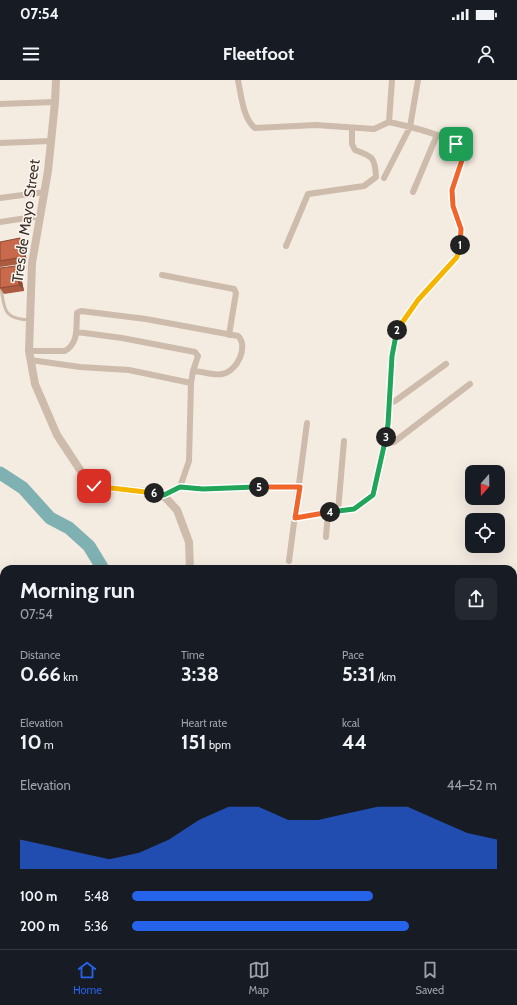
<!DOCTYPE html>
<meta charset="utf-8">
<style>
:root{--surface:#171b24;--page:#242831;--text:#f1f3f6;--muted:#9ea1a6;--line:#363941;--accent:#2563eb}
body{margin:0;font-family:Cabin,sans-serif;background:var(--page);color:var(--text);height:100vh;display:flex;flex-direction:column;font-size:15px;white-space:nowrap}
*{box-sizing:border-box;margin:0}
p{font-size:13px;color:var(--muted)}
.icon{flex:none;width:22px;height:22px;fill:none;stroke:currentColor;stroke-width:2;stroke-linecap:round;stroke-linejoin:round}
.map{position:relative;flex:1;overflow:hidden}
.sheet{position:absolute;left:0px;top:485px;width:517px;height:384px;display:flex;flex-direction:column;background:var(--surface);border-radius:12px 12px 0 0;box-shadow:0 4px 16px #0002}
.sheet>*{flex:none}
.needle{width:26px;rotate:200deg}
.buttons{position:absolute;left:465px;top:385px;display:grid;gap:8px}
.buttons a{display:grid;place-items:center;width:40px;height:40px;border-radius:8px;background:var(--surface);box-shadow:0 4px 16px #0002;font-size:20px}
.pin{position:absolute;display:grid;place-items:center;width:34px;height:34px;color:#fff;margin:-17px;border-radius:8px;box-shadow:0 2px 6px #0006}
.km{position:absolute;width:20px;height:20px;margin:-10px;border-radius:50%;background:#222;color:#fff;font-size:11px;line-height:20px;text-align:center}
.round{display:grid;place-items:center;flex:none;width:42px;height:42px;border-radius:8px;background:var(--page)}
.overview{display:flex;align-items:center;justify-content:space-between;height:68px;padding:0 20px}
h1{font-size:22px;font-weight:800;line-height:30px}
.stats{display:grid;grid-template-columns:repeat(3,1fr);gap:6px;height:68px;padding:4px 20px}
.stats div{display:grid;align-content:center}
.stats b{font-size:20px;font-weight:800}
.stats small{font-size:11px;font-weight:400}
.stats p{font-size:11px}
.chart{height:112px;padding:8px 20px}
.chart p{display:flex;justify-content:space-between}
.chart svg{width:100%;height:72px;margin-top:4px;fill:var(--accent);opacity:.7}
ul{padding:0 20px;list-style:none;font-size:13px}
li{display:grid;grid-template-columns:64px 48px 1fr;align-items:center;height:30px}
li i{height:10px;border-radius:5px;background:var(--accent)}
.status{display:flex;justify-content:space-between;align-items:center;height:28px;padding:0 20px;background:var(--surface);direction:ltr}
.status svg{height:11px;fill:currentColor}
header{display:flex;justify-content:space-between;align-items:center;height:52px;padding:0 20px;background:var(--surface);font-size:18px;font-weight:800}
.dock{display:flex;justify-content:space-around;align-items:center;height:56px;border-top:1px solid var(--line);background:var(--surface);font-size:11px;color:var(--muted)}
.dock a{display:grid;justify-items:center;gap:2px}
.dock .current{color:var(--accent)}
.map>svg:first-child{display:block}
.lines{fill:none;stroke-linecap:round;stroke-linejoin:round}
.river{stroke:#7fb0b2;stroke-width:13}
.service{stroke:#cdbbac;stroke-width:3}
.minor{stroke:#cdbbac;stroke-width:6}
.tertiary{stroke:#cdbbac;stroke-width:8}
.wall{fill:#ac5a40}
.shaded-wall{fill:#8c4a34}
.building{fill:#c8694b;stroke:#8c4a34}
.split-1-casing{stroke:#fff;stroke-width:8}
.split-2-casing{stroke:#fff;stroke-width:8}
.split-3-casing{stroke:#fff;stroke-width:8}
.split-4-casing{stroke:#fff;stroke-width:8}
.split-5-casing{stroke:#fff;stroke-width:8}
.split-6-casing{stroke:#fff;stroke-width:8}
.split-7-casing{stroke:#fff;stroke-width:8}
.split-1{stroke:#f0652b;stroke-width:5}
.split-2{stroke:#f5b400;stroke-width:5}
.split-3{stroke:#22a559;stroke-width:5}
.split-4{stroke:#22a559;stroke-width:5}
.split-5{stroke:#f0652b;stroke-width:5}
.split-6{stroke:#22a559;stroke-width:5}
.split-7{stroke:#f5b400;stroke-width:5}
.labels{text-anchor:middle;stroke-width:3;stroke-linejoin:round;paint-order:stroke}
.street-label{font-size:15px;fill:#3b302b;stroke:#fbf5ee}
</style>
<div class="status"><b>07:54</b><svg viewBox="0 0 49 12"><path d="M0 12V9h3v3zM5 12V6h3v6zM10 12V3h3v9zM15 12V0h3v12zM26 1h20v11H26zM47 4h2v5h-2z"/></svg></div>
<header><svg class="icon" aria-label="menu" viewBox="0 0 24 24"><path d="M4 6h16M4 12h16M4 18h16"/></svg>Fleetfoot<svg class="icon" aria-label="person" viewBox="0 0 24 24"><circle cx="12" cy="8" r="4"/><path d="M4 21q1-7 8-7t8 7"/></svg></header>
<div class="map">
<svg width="517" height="869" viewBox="0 0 517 869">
<rect width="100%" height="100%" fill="#f4ebe1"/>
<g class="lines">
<!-- river -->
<path class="river" d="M 0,393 L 23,408 L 50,438 L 69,448 L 89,466 L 103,489"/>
<!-- service -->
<path class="service" d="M 15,188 L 25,187
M 0,203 C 5,227 1,239 29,240
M 352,869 L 355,865"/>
<!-- minor -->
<path class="minor" d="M 238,0 C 241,14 243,39 255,48 L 316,45 L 374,49 L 389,42 C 406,46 456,56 463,71 L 452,111 L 453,126 L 461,149 L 460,169 L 450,185 L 418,220 L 398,247 L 392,276 L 388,344 L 373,415 L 355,429 L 295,438
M 0,24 L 55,22
M 389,42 L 392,0
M 0,63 L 50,61
M 384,98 L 410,47 L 418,0
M 413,112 L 437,55
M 0,118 L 45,112
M 0,142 L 40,136
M 286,166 L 308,114 L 364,106 L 376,97 C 375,77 373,77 355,70 L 352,64 L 352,49
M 162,195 L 234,209 L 236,213 L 229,255
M 77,252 L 122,258 L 195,272 L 198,276 L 193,291
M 29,271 L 65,271 C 79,263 76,247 77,233 L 81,231 L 146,239 L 238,256 C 249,266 237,292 222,294 C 214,296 202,291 193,291 L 191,303 L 189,381 L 180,407
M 30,280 L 80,287 L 129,290 L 191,303
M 388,323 L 395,321 L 446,284
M 384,364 L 394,362 L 470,304
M 163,415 L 180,407 L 203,409 L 300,407
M 338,431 L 344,361
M 326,457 L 328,432
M 289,481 L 307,343
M 0,684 L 4,683
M 0,721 L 4,719
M 0,765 L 4,777
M 513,781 L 517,780
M 513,796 L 517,795
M 513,840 L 517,839
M 477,869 L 480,865"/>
<!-- tertiary -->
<path class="tertiary" d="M 56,0 L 55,22 L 48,91 L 32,183 L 29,271 L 35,304 L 57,355 L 88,402 L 100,407 L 147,412 L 163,415 L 177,430 L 189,462 L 190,489
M 0,652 L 4,665
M 67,865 L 69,869
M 445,865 L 455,869"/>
</g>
<!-- wall -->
<path class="wall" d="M 0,162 L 24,164 L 27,183 L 0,187 Z
M 16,186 L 20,192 L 24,211 L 4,214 L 0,208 Z"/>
<!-- shaded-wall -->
<path class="shaded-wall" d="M 20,158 L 24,164 L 27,183 L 23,177 Z
M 16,186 L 20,192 L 24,211 L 19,205 Z"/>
<!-- building -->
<path class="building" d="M 20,158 L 23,177 L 0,181 L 0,162 Z
M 16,186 L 19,205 L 0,208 L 0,188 Z"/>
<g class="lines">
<!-- split-1 casing -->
<g class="split-1-casing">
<path id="split-1" d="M 456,64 L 462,69 L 464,74 L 452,110 L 453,126 L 461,149 L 460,165"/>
</g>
<!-- split-2 casing -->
<g class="split-2-casing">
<path id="split-2" d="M 397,250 L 418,220 L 457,177 L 460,165"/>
</g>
<!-- split-3 casing -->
<g class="split-3-casing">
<path id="split-3" d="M 386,357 L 388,344 L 392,276 L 397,250"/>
</g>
<!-- split-4 casing -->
<g class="split-4-casing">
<path id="split-4" d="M 330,432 L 354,429 L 373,415 L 386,357"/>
</g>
<!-- split-5 casing -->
<g class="split-5-casing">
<path id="split-5" d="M 259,407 L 300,407 L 295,438 L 330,432"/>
</g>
<!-- split-6 casing -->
<g class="split-6-casing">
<path id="split-6" d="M 154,413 L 164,415 L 180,407 L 203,409 L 259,407"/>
</g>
<!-- split-7 casing -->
<g class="split-7-casing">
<path id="split-7" d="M 94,406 L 154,413"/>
</g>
<!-- split-1 -->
<use href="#split-1" class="split-1"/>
<!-- split-2 -->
<use href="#split-2" class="split-2"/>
<!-- split-3 -->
<use href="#split-3" class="split-3"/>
<!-- split-4 -->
<use href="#split-4" class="split-4"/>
<!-- split-5 -->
<use href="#split-5" class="split-5"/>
<!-- split-6 -->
<use href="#split-6" class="split-6"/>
<!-- split-7 -->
<use href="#split-7" class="split-7"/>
</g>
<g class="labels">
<!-- street labels -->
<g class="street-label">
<text transform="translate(26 141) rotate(-82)" y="5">Tres de Mayo Street</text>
</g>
</g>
</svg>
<div class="buttons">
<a><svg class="needle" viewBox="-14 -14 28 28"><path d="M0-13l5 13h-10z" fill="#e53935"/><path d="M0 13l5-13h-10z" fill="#9ea1a6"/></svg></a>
<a><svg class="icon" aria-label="locate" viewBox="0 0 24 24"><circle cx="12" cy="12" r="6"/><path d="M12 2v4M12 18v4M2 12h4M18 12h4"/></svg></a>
</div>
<div class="pin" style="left:456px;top:64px;background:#1e9e55"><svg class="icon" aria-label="arrive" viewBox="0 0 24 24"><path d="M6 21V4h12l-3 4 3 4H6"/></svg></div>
<div class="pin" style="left:94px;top:406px;background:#d93025"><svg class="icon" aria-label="check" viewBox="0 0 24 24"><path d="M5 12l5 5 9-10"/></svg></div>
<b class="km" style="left:460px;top:165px">1</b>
<b class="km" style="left:397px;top:250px">2</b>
<b class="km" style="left:386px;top:357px">3</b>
<b class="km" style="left:330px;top:432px">4</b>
<b class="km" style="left:259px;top:407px">5</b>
<b class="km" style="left:154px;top:413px">6</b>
<section class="sheet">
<div class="overview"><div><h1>Morning run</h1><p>07:54</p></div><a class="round"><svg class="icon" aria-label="share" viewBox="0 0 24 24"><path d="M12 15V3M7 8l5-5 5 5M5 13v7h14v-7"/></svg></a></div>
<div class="stats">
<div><p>Distance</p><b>0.66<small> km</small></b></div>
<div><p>Time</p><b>3:38</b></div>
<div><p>Pace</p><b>5:31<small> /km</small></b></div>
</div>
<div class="stats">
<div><p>Elevation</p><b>10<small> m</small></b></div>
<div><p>Heart rate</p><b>151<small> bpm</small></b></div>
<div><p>kcal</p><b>44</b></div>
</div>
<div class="chart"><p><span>Elevation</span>44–52 m</p>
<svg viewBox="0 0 160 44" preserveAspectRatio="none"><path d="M0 44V26L10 30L20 34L30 38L40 34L50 26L60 14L70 6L80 6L90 14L100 14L110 10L120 6L130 6L140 14L150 22L160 26V44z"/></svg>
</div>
<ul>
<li><b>100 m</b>5:48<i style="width:66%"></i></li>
<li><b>200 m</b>5:36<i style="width:76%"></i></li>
</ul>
</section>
</div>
<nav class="dock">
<a class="current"><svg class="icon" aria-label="home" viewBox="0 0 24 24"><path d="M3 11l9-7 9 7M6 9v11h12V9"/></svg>Home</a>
<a><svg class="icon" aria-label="map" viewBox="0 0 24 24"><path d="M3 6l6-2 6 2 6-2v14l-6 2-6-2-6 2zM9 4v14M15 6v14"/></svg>Map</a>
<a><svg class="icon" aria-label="saved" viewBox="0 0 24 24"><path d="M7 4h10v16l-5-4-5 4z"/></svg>Saved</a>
</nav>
